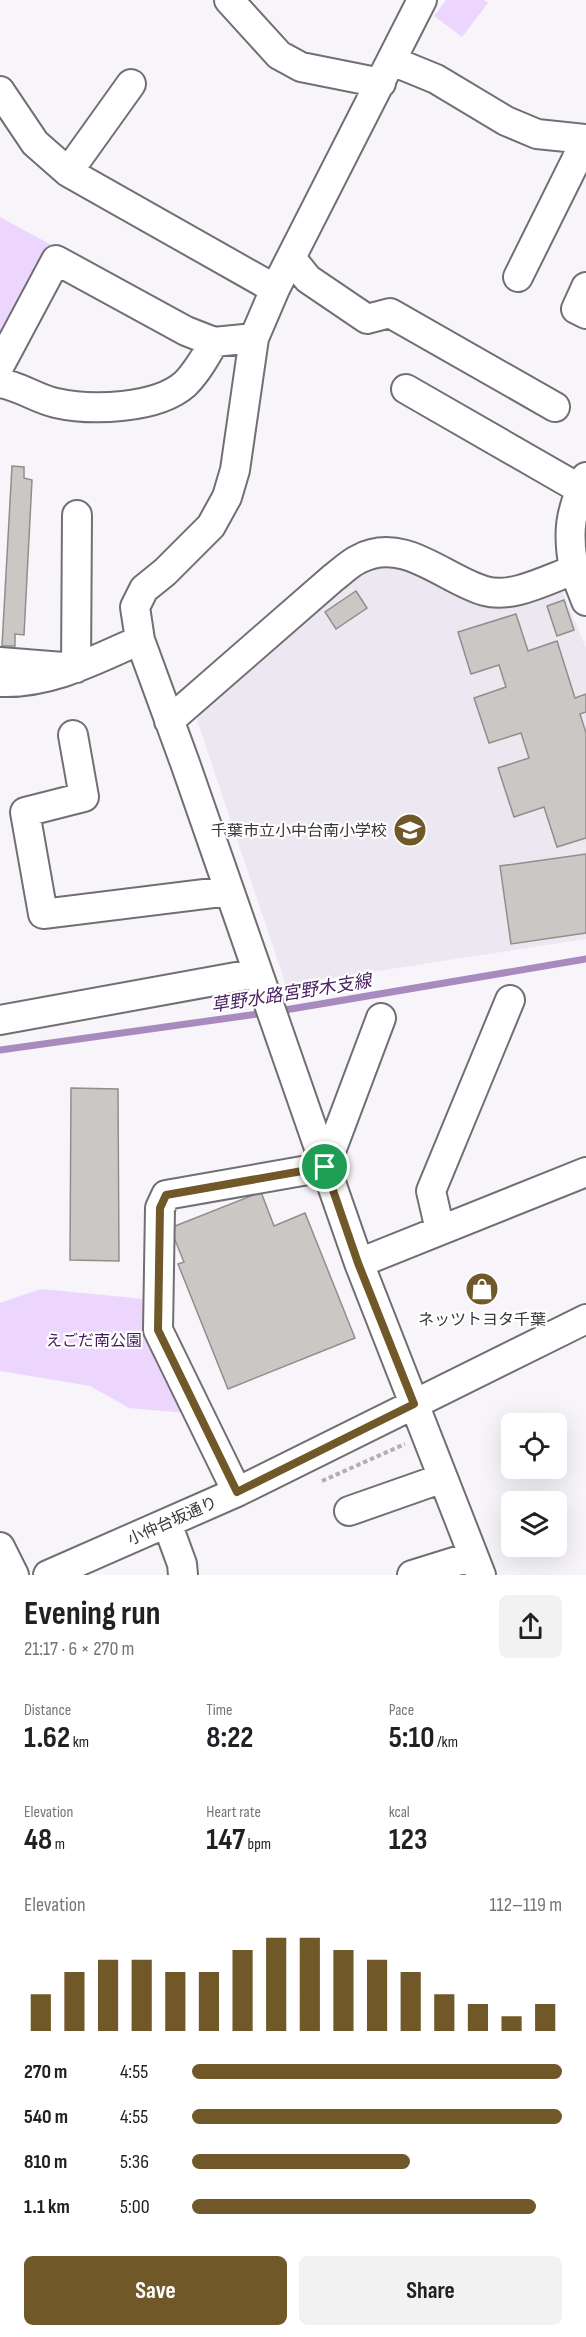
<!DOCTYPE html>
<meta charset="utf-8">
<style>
:root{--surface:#fff;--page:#f2f2f2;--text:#202124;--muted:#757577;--accent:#705829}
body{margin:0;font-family:"Sofia Sans Condensed","Noto Sans JP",sans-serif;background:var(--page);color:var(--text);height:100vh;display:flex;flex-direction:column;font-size:22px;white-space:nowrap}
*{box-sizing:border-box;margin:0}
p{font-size:20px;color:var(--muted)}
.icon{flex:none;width:33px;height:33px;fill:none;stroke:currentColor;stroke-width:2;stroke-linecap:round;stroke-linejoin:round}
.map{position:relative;height:1575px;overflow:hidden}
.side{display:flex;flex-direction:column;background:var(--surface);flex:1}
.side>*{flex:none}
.fabs{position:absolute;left:501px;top:1413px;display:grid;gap:12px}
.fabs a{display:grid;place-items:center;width:66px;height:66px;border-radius:9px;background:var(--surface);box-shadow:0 6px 24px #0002;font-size:30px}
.pin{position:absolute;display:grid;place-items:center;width:51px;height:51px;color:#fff;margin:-26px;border:3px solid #fff;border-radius:50%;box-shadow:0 2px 6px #0007}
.round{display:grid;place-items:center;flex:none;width:63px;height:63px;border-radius:9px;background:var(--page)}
.overview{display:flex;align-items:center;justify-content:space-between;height:102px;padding:0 24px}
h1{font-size:33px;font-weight:700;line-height:45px}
.stats{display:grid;grid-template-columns:repeat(3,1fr);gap:9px;height:102px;padding:6px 24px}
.stats div{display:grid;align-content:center}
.stats b{font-size:30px;font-weight:700}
.stats small{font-size:16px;font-weight:400}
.stats p{font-size:16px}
.chart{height:168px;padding:12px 24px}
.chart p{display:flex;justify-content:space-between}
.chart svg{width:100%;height:108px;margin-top:6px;stroke:var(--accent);stroke-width:6}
.button{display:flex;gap:12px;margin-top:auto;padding:12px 24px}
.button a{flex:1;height:69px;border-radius:9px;background:var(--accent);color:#fff;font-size:24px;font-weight:700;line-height:69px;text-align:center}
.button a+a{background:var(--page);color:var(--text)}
ul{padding:0 24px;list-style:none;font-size:20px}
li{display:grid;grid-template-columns:96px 72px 1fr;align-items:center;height:45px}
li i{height:15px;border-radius:8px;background:var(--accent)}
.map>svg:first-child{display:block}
.built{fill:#ede7f2}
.park{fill:#edd6fe}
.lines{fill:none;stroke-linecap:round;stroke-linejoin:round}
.stream{stroke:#a98abf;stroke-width:7}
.building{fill:#cac8c4;stroke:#908e8b;stroke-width:1.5}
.minor-casing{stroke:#716f73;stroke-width:32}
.path{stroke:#b1afb2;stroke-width:4;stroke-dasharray:4.5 3;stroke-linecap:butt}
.minor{stroke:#fff;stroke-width:28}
.route-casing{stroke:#fff;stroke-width:12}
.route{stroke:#705829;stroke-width:8}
.labels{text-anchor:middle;stroke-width:4.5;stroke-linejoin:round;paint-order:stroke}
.poi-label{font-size:16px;fill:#383739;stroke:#fff;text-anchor:end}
.park-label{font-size:16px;fill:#441c5c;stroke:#fff}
.street-label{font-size:16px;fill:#383739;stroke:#fff}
.water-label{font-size:18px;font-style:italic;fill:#4a2262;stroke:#fff}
</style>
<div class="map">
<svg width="586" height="1575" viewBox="0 0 586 1575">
<rect width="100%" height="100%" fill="#f7f5f9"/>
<!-- built -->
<path class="built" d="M 389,564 L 563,592 L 586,648 L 586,939 L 286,985 L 197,720 L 199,712 L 360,570 Z"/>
<!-- park -->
<path class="park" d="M 446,0 L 484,0 L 488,3 L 462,37 L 434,16 Z
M 0,217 L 57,248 L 0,352 Z
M 41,1289 L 145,1299 L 186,1413 L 129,1408 L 90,1386 L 0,1371 L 0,1303 Z"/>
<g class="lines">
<!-- stream -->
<path class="stream" d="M 279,1011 L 586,959
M 0,1050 L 265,1013"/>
</g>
<!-- building -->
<path class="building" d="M 12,466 L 24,467 L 24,478 L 32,480 L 24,635 L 15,634 L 15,646 L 2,646 Z
M 356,591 L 367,608 L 336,629 L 325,612 Z
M 564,600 L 574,630 L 557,636 L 547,606 Z
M 516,614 L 528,651 L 557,641 L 575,698 L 586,694 L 586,712 L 580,714 L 586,733 L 586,838 L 557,847 L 544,807 L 514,817 L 498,768 L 529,758 L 521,733 L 489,743 L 474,698 L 506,687 L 499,665 L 471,674 L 458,632 Z
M 586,854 L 586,933 L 511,944 L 500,866 Z
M 71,1088 L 118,1089 L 119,1261 L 70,1260 Z
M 261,1192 L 274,1226 L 305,1213 L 355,1338 L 228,1389 L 178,1264 L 184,1262 L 170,1228 Z"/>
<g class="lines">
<!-- minor casing -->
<g class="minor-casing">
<path id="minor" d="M 229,0 L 279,55 L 301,67 L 381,83
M 422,0 L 275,289 L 254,338 L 235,470 L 227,497 L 211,526 L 165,572 L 144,589 L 135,607 L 140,640 L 185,763 L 359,1263 L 481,1575
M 392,61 L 436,79 L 506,121 L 537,134 L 586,139
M 0,91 L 35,143 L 68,172 L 275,289
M 68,172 L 131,84
M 291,258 L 308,279 L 367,319 L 390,313 L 555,407
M 518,277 L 586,140
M 586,287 L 576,309 L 586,314
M 0,365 L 56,260 L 186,331 L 214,342 L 254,338
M 0,383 C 20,386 37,399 56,403 C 91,411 157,409 185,384 C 197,372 206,356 214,342
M 406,389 L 580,489
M 574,570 L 586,601
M 0,662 L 76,668 L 77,515
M 0,682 C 50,684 95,660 140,640
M 169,721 L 333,578 C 341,572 350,563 359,559 C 404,535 445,580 485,591 C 512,599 548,579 574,570 C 567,531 570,513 586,477
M 73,735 L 84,797 L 25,812 L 43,914 L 229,891
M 0,1020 L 258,973
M 440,1230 L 431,1191 L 510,1000
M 359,1263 L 586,1172
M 237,1492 L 158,1330 L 160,1208 L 166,1195 L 325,1167 L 381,1018
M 349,1511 L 443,1478
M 167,1523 L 182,1564 L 183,1575
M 0,1547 L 14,1575
M 48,1575 L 237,1492 L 586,1319
M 412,1575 L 473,1556"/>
</g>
<!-- path -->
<path class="path" d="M 322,1481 L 405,1444"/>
<!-- minor -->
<use href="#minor" class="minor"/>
</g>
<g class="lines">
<!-- route casing -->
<g class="route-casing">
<path id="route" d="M 325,1167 L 358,1263 L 414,1404 L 237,1492 L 158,1330 L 160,1208 L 166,1195 Z"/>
</g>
<!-- route -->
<use href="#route" class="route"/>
</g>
<!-- icons -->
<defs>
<g id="school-disc" transform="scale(1.725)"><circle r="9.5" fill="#705829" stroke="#fff"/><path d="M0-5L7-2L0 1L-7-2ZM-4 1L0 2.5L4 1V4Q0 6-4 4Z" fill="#fff"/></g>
<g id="shop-disc" transform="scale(1.725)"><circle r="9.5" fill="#705829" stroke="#fff"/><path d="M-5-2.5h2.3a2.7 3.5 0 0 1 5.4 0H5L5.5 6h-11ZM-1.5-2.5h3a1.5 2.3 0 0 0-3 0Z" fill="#fff"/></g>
</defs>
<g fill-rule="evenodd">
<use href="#school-disc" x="410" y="830"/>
<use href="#shop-disc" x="482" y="1289"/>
</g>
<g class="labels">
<!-- poi labels -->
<g class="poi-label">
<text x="387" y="836">千葉市立小中台南小学校</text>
<text x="482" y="1325" text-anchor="middle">ネッツトヨタ千葉</text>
</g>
<!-- park labels -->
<g class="park-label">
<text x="94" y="1346">えごだ南公園</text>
</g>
<!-- street labels -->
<g class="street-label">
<text transform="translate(172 1520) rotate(-24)" y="6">小仲台坂通り</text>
</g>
<!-- water labels -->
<g class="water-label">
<text transform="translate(291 993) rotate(-9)" y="6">草野水路宮野木支線</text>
</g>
</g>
</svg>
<div class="fabs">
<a><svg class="icon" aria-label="locate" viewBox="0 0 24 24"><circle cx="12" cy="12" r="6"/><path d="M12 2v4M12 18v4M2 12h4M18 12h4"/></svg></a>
<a><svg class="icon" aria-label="layers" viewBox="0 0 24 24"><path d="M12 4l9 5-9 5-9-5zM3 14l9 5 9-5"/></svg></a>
</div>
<div class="pin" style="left:325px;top:1167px;background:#1e9e55"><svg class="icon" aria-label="arrive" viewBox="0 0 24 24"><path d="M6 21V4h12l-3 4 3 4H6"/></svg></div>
</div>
<section class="side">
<div class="overview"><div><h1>Evening run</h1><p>21:17 · 6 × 270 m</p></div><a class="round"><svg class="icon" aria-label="share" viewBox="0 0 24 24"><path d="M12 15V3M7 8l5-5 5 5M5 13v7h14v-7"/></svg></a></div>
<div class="stats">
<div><p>Distance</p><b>1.62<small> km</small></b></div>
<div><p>Time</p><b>8:22</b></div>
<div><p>Pace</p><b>5:10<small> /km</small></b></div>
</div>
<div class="stats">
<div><p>Elevation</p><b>48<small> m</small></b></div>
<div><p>Heart rate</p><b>147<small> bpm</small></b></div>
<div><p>kcal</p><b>123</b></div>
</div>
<div class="chart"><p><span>Elevation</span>112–119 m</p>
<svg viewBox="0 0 160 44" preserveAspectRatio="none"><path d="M5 44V29M15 44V20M25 44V15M35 44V15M45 44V20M55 44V20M65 44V11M75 44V6M85 44V6M95 44V11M105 44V15M115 44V20M125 44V29M135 44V33M145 44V38M155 44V33"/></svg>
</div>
<ul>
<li><b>270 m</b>4:55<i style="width:100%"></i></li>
<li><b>540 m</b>4:55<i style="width:100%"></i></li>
<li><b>810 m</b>5:36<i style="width:59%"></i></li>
<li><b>1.1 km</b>5:00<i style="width:93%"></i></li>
</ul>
<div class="button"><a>Save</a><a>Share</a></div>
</section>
